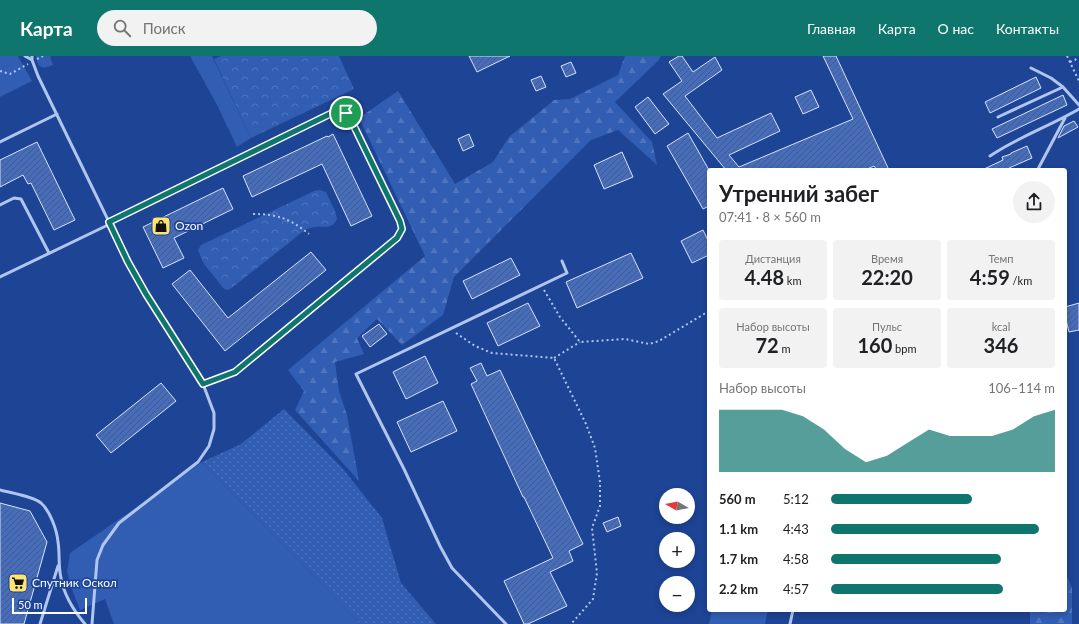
<!DOCTYPE html>
<html lang="ru">
<meta charset="utf-8">
<style>
:root{--surface:#fff;--page:#f2f2f2;--text:#202124;--muted:#757577;--accent:#0f766e}
body{margin:0;font-family:Lato,sans-serif;background:var(--page);color:var(--text);height:100vh;display:flex;flex-direction:column;font-size:15px;white-space:nowrap}
*{box-sizing:border-box;margin:0}
p{font-size:13px;color:var(--muted)}
.icon{flex:none;width:22px;height:22px;fill:none;stroke:currentColor;stroke-width:2;stroke-linecap:round;stroke-linejoin:round}
.map{position:relative;flex:1;overflow:hidden}
.details{position:absolute;left:707px;top:112px;width:360px;height:444px;display:flex;flex-direction:column;background:var(--surface);border-radius:4px;box-shadow:0 2px 6px #0003}
.details>*{flex:none}
.needle{width:26px;rotate:279deg}
.fabs{position:absolute;left:659px;top:432px;display:grid;gap:8px}
.fabs a{display:grid;place-items:center;width:36px;height:36px;border-radius:50%;background:var(--surface);box-shadow:0 2px 6px #0003;font-size:20px}
.scale{position:absolute;left:12px;bottom:10px;width:75px;box-sizing:border-box;padding-left:4px;border:2px solid #fff;border-top:0;font-size:11px;line-height:14px;white-space:nowrap;color:#fff;-webkit-text-stroke:3px #1d4495;paint-order:stroke}
.pin{position:absolute;display:grid;place-items:center;width:34px;height:34px;color:#fff;margin:-17px;border:2px solid #fff;border-radius:50%;box-shadow:0 1px 4px #0007}
.round{display:grid;place-items:center;flex:none;width:42px;height:42px;border-radius:21px;background:var(--page)}
.headline{display:flex;align-items:center;justify-content:space-between;height:68px;padding:0 12px}
h1{font-size:22px;font-weight:700;line-height:30px}
.stats{display:grid;grid-template-columns:repeat(3,1fr);gap:6px;height:68px;padding:4px 12px}
.stats div{display:grid;align-content:center;border-radius:4px;background:var(--page);text-align:center}
.stats b{font-size:20px;font-weight:700}
.stats small{font-size:11px;font-weight:400}
.stats p{font-size:11px}
.chart{height:112px;padding:8px 12px}
.chart p{display:flex;justify-content:space-between}
.chart svg{width:100%;height:72px;margin-top:4px;fill:var(--accent);opacity:.7}
ul{padding:0 12px;list-style:none;font-size:13px}
li{display:grid;grid-template-columns:64px 48px 1fr;align-items:center;height:30px}
li i{height:10px;border-radius:5px;background:var(--accent)}
header{display:flex;align-items:center;gap:24px;box-sizing:border-box;height:56px;padding:0 20px;background:var(--accent);color:#fff}
header strong{font-size:19px}
nav{display:flex;gap:22px;margin-inline-start:auto;font-size:14px}
.search{width:280px;height:36px;background:var(--page);display:flex;align-items:center;gap:10px;box-sizing:border-box;padding:0 14px;border-radius:22px;color:var(--muted);font-size:15px}
.map>svg:first-child{display:block}
.grass{fill:#315db3}
.forest{fill:url(#forest-firs)}
.park{fill:url(#park-crowns)}
.garden{fill:url(#garden-dots)}
.building{fill:url(#building-hatch);stroke:#d7e3fa}
.lines{fill:none;stroke-linecap:round;stroke-linejoin:round}
.path{stroke:#b0c5ef;stroke-width:2;stroke-dasharray:2 3;stroke-linecap:butt}
.lane{stroke:#b0c5ef;stroke-width:3}
.route-casing{stroke:#fff;stroke-width:8}
.route{stroke:#0f766e;stroke-width:5}
.labels{text-anchor:middle;stroke-width:3.5;stroke-linejoin:round;paint-order:stroke}
.poi-label{font-size:12px;fill:#fff;stroke:#1d4495;text-anchor:start}
</style>
<header>
<strong>Карта</strong>
<div class="search"><svg class="icon" aria-label="search" viewBox="0 0 24 24"><circle cx="10" cy="10" r="6"/><path d="M15 15l6 6"/></svg>Поиск</div>
<nav><a>Главная</a><a>Карта</a><a>О нас</a><a>Контакты</a></nav>
</header>
<div class="map">
<svg width="1079" height="568" viewBox="0 0 1079 568">
<defs>
<pattern id="forest-firs" width="22" height="20" patternUnits="userSpaceOnUse"><rect width="22" height="20" fill="#315db3"/><path d="M5 1l3.5 6h-7zM16 11l3.5 6h-7z" fill="#5075be"/></pattern>
<pattern id="park-crowns" width="20" height="18" patternUnits="userSpaceOnUse"><rect width="20" height="18" fill="#315db3"/><path d="M2 6a3 3 0 1 1 6 0M12 15a3 3 0 1 1 6 0" fill="none" stroke="#5075be"/></pattern>
<pattern id="garden-dots" width="8" height="8" patternUnits="userSpaceOnUse"><rect width="8" height="8" fill="#315db3"/><path d="M2 2h.1M6 6h.1" fill="none" stroke="#5075be" stroke-width="1.8" stroke-linecap="round"/></pattern>
<pattern id="building-hatch" width="6" height="6" patternUnits="userSpaceOnUse"><rect width="6" height="6" fill="#466dbb"/><path d="M-1 1l2-2M0 6l6-6M5 7l2-2" fill="none" stroke="#495b7e"/></pattern>
</defs>
<rect width="100%" height="100%" fill="#1d4495"/>
<!-- grass -->
<path class="grass" d="M 0,0 L 18,0 L 32,25 L 0,41 Z
M 36,0 L 51,0 L 50,1 L 53,9 C 41,14 38,12 36,0 Z
M 190,0 L 212,0 L 251,82 L 237,91 L 217,49 Z
M 202,406 L 357,564 L 359,568 L 114,568 L 105,543 L 80,554 L 70,528 L 67,515 L 70,497 Z
M 712,554 L 768,554 L 765,568 L 709,568 Z"/>
<!-- forest -->
<path class="forest" d="M 625,0 L 661,0 L 658,5 L 615,46 L 652,86 L 657,109 L 618,74 L 591,84 L 454,221 L 443,259 L 402,289 L 377,263 L 357,282 L 364,298 L 335,306 L 339,335 L 347,359 L 359,425 L 295,354 L 304,335 L 288,314 L 425,200 L 359,62 L 398,35 L 455,128 L 493,106 L 509,81 L 554,44 L 570,43 L 618,19 Z
M 1065,515 L 1072,532 L 1072,568 L 1030,568 L 1030,554 L 1065,554 Z"/>
<!-- park -->
<path class="park" d="M 221,0 L 339,0 L 354,33 L 251,82 L 214,3 Z
M 320,134 L 326,136 L 335,155 L 337,163 C 332,174 324,170 315,171 C 311,171 308,173 305,174 L 233,231 L 228,234 L 224,233 L 204,208 L 198,194 L 201,189 L 314,135 Z"/>
<!-- garden -->
<path class="garden" d="M 284,353 L 344,414 L 382,462 L 401,527 L 436,568 L 359,568 L 357,564 L 202,406 L 241,388 Z"/>
<!-- building -->
<path class="building" d="M 469,0 L 510,0 L 477,16 Z
M 679,0 L 682,0 L 693,16 L 715,1 L 722,14 L 685,40 L 717,82 L 771,57 L 780,75 L 729,99 L 739,111 L 853,63 L 823,0 L 836,0 L 889,114 L 877,114 L 874,110 L 865,114 L 726,114 L 663,38 L 682,25 L 669,6 Z
M 571,6 L 576,17 L 566,21 L 561,10 Z
M 541,20 L 546,31 L 536,35 L 531,24 Z
M 1036,21 L 1041,32 L 990,57 L 985,46 Z
M 811,34 L 819,51 L 803,58 L 795,41 Z
M 1063,39 L 1067,49 L 997,82 L 992,73 Z
M 648,41 L 669,68 L 655,78 L 635,51 Z
M 1074,65 L 1078,71 L 1058,82 L 1064,70 Z
M 688,77 L 709,114 L 709,150 L 703,153 L 667,90 Z
M 333,78 L 372,160 L 351,170 L 322,108 L 252,141 L 243,120 L 327,80 L 328,81 Z
M 469,78 L 474,90 L 463,95 L 458,83 Z
M 37,86 L 75,164 L 54,174 L 31,127 L 28,128 L 23,119 L 0,131 L 0,104 Z
M 1027,90 L 1032,102 L 1009,112 L 1010,114 L 982,114 L 1003,104 L 1002,101 L 1011,98 L 1011,97 Z
M 622,96 L 633,121 L 604,133 L 594,109 Z
M 223,132 L 233,153 L 174,182 L 184,202 L 163,212 L 143,171 Z
M 703,174 L 709,186 L 709,199 L 692,207 L 681,185 Z
M 311,196 L 326,214 L 225,295 L 172,228 L 190,214 L 228,262 Z
M 631,197 L 643,222 L 577,252 L 566,226 Z
M 511,202 L 520,219 L 472,243 L 463,225 Z
M 528,247 L 540,270 L 498,290 L 487,267 Z
M 1079,247 L 1079,274 L 1069,276 L 1065,260 L 1065,251 Z
M 379,268 L 387,278 L 370,291 L 362,280 Z
M 425,300 L 438,327 L 406,343 L 393,316 Z
M 481,307 L 487,320 L 500,314 L 583,488 L 569,495 L 573,505 L 550,516 L 567,550 L 528,568 L 524,568 L 504,525 L 553,502 L 524,441 L 523,441 L 471,328 L 477,325 L 470,312 Z
M 161,327 L 176,345 L 111,397 L 96,379 Z
M 443,345 L 457,375 L 411,396 L 397,366 Z
M 0,447 L 30,455 L 47,486 L 24,568 L 0,568 Z
M 618,461 L 621,470 L 607,476 L 603,467 Z"/>
<g class="lines">
<!-- path -->
<path class="path" d="M 1067,0 L 1079,25
M 37,3 L 43,0
M 1070,6 L 1079,2
M 0,15 L 10,18 L 28,8
M 253,158 C 278,158 290,163 309,178
M 544,234 L 560,261 L 580,286 L 625,283 L 649,288 L 659,285 L 709,255
M 456,277 L 475,290 L 492,297 L 554,302 L 586,368 L 595,392 L 600,426 L 600,450 L 592,472 L 597,517 L 593,543 L 571,568
M 554,302 L 580,286"/>
<!-- lane -->
<path class="lane" d="M 25,0 L 32,4
M 32,0 L 32,4 L 38,20 L 128,205 L 146,237 L 203,328 L 214,357 L 214,373 L 209,390 L 198,406 L 119,467 L 103,489 L 97,504 L 92,568
M 1031,12 L 1051,22 L 1063,31 L 1079,49
M 998,61 L 1063,31
M 0,86 L 57,58
M 990,100 C 1018,81 1050,70 1079,53
M 1038,113 L 1065,62
M 0,149 L 14,142 L 21,143 L 49,197
M 109,166 L 334,56 C 343,55 347,56 351,64 L 400,165 C 402,172 402,176 397,182 L 235,316 L 203,328
M 0,221 L 110,168
M 0,434 C 11,437 32,440 41,447 C 50,455 57,474 58,486 C 60,498 58,509 61,522 C 64,539 74,555 85,568
M 40,568 L 58,510
M 506,568 L 452,512 L 440,490 L 404,413 L 356,318 L 567,217 L 562,205
M 790,568 L 793,554"/>
</g>
<g class="lines">
<!-- route casing -->
<g class="route-casing">
<path id="route" d="M 334,56 C 343,55 347,56 351,64 L 400,165 L 402,173 L 397,182 L 235,316 L 203,328 L 146,238 L 128,206 L 109,166 Z"/>
</g>
<!-- route -->
<use href="#route" class="route"/>
</g>
<!-- icons -->
<defs>
<g id="shop-square" transform="scale(1)"><rect x="-9" y="-9" width="18" height="18" rx="4" fill="#fee56f" stroke="#1d4495"/><path d="M-5-2.5h2.3a2.7 3.5 0 0 1 5.4 0H5L5.5 6h-11ZM-1.5-2.5h3a1.5 2.3 0 0 0-3 0Z" fill="#111"/></g>
<g id="supermarket-square" transform="scale(1)"><rect x="-9" y="-9" width="18" height="18" rx="4" fill="#fee56f" stroke="#1d4495"/><path d="M-6-5.5h2.5l.6 2H6L4.5 2H-2.5L-4.4-4H-6ZM-1.5 3.2a1.3 1.3 0 1 0 .1 0ZM3 3.2a1.3 1.3 0 1 0 .1 0Z" fill="#111"/></g>
</defs>
<g fill-rule="evenodd">
<use href="#shop-square" x="161" y="170"/>
<use href="#supermarket-square" x="18" y="527"/>
</g>
<g class="labels">
<!-- poi labels -->
<g class="poi-label">
<text x="175" y="174">Ozon</text>
<text x="32" y="531">Спутник Оскол</text>
</g>
</g>
</svg>
<div class="fabs">
<a><svg class="needle" viewBox="-14 -14 28 28"><path d="M0-13l5 13h-10z" fill="#e53935"/><path d="M0 13l5-13h-10z" fill="#757577"/></svg></a>
<a>+</a>
<a>−</a>
</div>
<div class="scale">50 m</div>
<div class="pin" style="left:346px;top:57px;background:#1e9e55"><svg class="icon" aria-label="arrive" viewBox="0 0 24 24"><path d="M6 21V4h12l-3 4 3 4H6"/></svg></div>
<section class="details">
<div class="headline"><div><h1>Утренний забег</h1><p>07:41 · 8 × 560 m</p></div><a class="round"><svg class="icon" aria-label="share" viewBox="0 0 24 24"><path d="M12 15V3M7 8l5-5 5 5M5 13v7h14v-7"/></svg></a></div>
<div class="stats">
<div><p>Дистанция</p><b>4.48<small> km</small></b></div>
<div><p>Время</p><b>22:20</b></div>
<div><p>Темп</p><b>4:59<small> /km</small></b></div>
</div>
<div class="stats">
<div><p>Набор высоты</p><b>72<small> m</small></b></div>
<div><p>Пульс</p><b>160<small> bpm</small></b></div>
<div><p>kcal</p><b>346</b></div>
</div>
<div class="chart"><p><span>Набор высоты</span>106–114 m</p>
<svg viewBox="0 0 160 44" preserveAspectRatio="none"><path d="M0 44V6L10 6L20 6L30 6L40 10L50 18L60 30L70 38L80 34L90 26L100 18L110 22L120 22L130 22L140 18L150 10L160 6V44z"/></svg>
</div>
<ul>
<li><b>560 m</b>5:12<i style="width:63%"></i></li>
<li><b>1.1 km</b>4:43<i style="width:93%"></i></li>
<li><b>1.7 km</b>4:58<i style="width:76%"></i></li>
<li><b>2.2 km</b>4:57<i style="width:77%"></i></li>
</ul>
</section>
</div>
